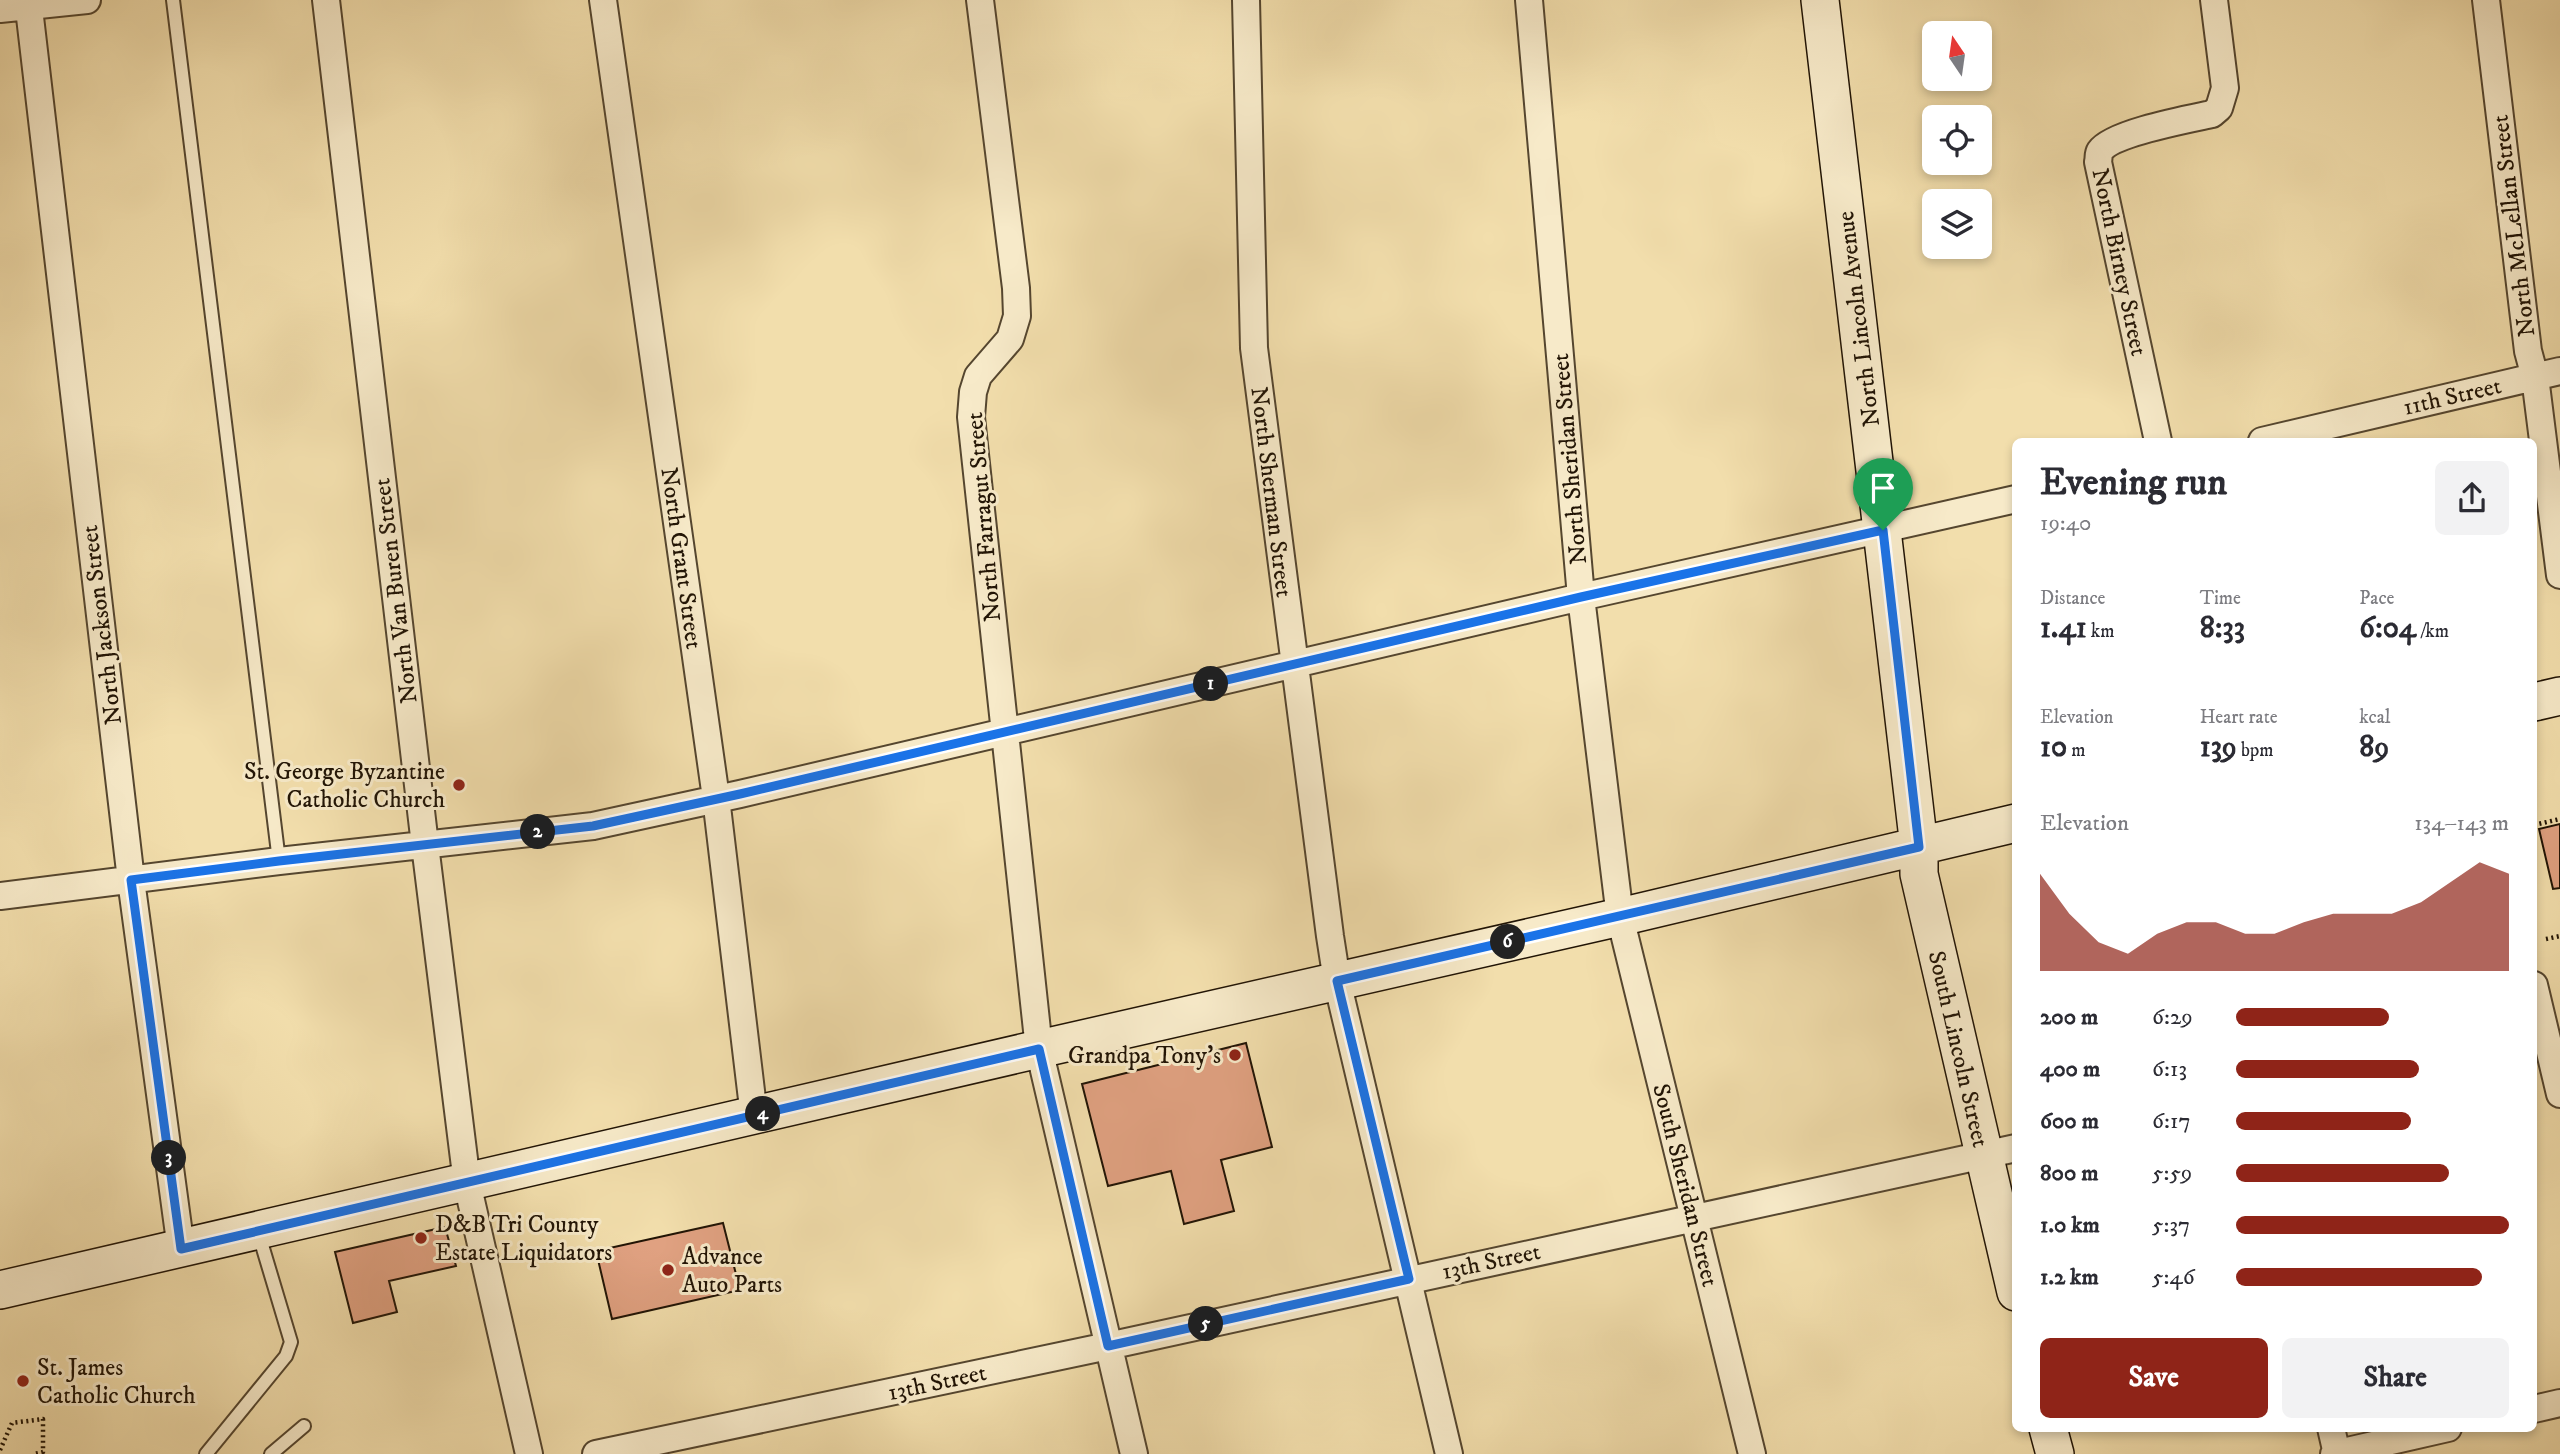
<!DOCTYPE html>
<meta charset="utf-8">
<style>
:root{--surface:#fff;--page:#f2f2f3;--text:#2b2b33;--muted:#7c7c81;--accent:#8f2418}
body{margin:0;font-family:"IM FELL DW Pica",serif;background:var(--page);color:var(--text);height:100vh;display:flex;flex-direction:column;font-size:26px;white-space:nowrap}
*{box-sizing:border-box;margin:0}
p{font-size:23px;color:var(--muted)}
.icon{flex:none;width:38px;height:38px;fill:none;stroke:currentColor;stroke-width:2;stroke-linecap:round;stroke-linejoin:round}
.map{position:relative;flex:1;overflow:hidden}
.details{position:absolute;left:2012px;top:438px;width:525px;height:994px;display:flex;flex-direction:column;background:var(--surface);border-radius:10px;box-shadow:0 4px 10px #0003}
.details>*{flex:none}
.needle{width:46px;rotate:347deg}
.buttons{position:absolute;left:1922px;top:21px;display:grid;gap:14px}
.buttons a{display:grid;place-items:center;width:70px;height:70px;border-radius:10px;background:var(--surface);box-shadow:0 4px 10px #0003;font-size:35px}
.pin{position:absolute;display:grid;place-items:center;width:60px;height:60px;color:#fff;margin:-72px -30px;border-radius:50% 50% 50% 0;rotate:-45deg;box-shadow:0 0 7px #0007}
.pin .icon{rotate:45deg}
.km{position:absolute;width:35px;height:35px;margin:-18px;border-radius:50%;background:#222;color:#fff;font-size:19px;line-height:35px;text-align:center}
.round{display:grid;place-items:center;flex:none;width:74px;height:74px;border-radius:10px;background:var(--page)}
.overview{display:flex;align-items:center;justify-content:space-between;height:119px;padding:0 28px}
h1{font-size:38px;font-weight:700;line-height:52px}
.metrics{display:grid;grid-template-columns:repeat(3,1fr);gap:10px;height:119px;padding:7px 28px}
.metrics div{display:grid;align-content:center}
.metrics b{font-size:30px;font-weight:700}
.metrics small{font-size:19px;font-weight:400}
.metrics p{font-size:19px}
.chart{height:196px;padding:14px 28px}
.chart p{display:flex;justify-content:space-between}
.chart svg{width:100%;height:126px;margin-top:7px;fill:var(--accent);opacity:.7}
.cta{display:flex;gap:14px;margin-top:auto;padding:14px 28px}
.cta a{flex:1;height:80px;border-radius:10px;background:var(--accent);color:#fff;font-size:28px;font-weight:700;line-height:80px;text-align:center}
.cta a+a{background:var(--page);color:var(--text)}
ul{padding:0 28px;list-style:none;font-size:23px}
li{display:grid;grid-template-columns:112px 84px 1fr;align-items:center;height:52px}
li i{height:18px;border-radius:9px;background:var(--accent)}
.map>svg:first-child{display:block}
.building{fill:#e0a181;stroke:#211405;stroke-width:2}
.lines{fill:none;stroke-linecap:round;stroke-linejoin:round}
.lane-casing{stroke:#55462f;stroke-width:16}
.street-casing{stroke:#55462f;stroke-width:30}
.secondary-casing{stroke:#211405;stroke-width:40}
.path{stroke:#211405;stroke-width:4.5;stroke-dasharray:2 3.5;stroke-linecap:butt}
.lane{stroke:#f7eac9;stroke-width:12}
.street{stroke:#f7eac9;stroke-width:26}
.secondary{stroke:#f7eac9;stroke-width:37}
.route-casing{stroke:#fff;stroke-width:14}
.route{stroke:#1a73e8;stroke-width:9}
.poi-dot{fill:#8f2418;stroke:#f7eac9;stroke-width:2.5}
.labels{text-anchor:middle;stroke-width:6;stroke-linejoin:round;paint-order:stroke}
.street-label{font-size:24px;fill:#211405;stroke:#f7eac9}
.poi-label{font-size:24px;fill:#211405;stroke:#f7eac9;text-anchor:start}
</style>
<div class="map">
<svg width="2560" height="1454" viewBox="0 0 2560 1454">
<rect width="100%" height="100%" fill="#f2deac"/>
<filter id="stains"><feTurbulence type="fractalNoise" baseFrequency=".00286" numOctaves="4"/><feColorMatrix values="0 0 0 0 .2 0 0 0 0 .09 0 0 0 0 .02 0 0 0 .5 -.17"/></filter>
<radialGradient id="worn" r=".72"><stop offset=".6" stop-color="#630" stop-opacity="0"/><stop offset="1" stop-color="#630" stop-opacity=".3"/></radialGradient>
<!-- building -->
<path class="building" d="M 2560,824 L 2560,888 L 2553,889 L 2539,829 Z
M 1246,1043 L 1272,1147 L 1221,1160 L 1234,1211 L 1184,1224 L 1171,1171 L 1108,1186 L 1082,1084 Z
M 723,1223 L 740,1290 L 612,1319 L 596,1251 Z
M 445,1227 L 456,1266 L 389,1281 L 397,1312 L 353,1323 L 335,1252 Z"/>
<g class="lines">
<!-- lane casing -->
<g class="lane-casing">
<path id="lane" d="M 173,0 L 279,861
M 206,1454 L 286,1356 L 291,1342 L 259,1235
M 271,1454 L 304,1426"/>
</g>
<!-- street casing -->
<g class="street-casing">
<path id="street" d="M 28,0 L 131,880 L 181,1249
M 326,0 L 425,845 L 467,1183 L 529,1454
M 603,0 L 716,798 L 754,1116
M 980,0 L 1016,288 L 1017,316 L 1010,339 L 978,376 L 973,392 L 971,417 L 1039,1049 L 1134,1454
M 1246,0 L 1254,348 L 1330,936 L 1337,981 L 1449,1454
M 1529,0 L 1581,597 L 1620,917 L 1752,1454
M 2486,0 L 2528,351 L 2535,377 L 2560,575
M 0,9 L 87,0
M 2158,441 L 2098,162 C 2099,158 2098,154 2100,151 C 2112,133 2189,119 2212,114 L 2219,108 L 2225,88 L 2214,0
M 2262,441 L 2560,371
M 0,896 L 279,861 L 593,826 L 740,794 L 1581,597 L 2016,499
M 2534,985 L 2560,1094
M 2534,1409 L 2560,1403
M 2331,1428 L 2337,1454
M 596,1454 L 1108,1346 L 2016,1148
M 2334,1454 L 2448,1428"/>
</g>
<!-- secondary casing -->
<g class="secondary-casing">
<path id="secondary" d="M 1820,0 L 1914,804 L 1919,847 L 1919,874 L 2016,1292
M 2534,702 L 2560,696
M 0,1290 L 1039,1049 L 1620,917 L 2016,823
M 2048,1428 L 2055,1454"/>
</g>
<!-- path -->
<path class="path" d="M 2534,825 L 2560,819
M 2546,939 L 2560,936
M 0,1450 L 12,1423 L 43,1419 L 43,1452 L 34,1454"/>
<!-- lane -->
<use href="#lane" class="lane"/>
<!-- street -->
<use href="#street" class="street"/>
<!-- secondary -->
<use href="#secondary" class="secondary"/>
</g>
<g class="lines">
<!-- route casing -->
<g class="route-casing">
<path id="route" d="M 1883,530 L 1919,847 L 1337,981 L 1409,1279 L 1108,1346 L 1039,1049 L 181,1249 L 131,880 L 279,861 L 593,826 L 740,794 L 1581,597 Z"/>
</g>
<!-- route -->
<use href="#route" class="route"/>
</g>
<!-- markers -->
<g class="poi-dot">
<circle cx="459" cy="785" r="7"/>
<circle cx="1235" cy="1055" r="7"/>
<circle cx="421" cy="1238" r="7"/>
<circle cx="668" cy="1270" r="7"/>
<circle cx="23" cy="1381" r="7"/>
</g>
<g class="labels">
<!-- street labels -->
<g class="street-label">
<text transform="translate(2513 226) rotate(-97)" y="8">North McLellan Street</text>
<text transform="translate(2120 262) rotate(78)" y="8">North Birney Street</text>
<text transform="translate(1858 319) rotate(-97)" y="8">North Lincoln Avenue</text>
<text transform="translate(2452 396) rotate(-13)" y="8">11th Street</text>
<text transform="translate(1569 459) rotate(-95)" y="8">North Sheridan Street</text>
<text transform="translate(1272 492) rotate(83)" y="8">North Sherman Street</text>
<text transform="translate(983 517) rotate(-95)" y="8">North Farragut Street</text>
<text transform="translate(682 558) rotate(82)" y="8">North Grant Street</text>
<text transform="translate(395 591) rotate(-97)" y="8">North Van Buren Street</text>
<text transform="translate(101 625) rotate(-97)" y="8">North Jackson Street</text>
<text transform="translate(1959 1049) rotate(77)" y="8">South Lincoln Street</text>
<text transform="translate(1686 1185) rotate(76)" y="8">South Sheridan Street</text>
<text transform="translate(1491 1261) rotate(-12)" y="8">13th Street</text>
<text transform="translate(937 1382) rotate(-12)" y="8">13th Street</text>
</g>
<!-- poi labels -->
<g class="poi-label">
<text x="445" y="779" text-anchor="end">St. George Byzantine<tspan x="445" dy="28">Catholic Church</tspan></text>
<text x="1221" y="1063" text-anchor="end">Grandpa Tony's</text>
<text x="435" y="1232">D&amp;B Tri County<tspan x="435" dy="28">Estate Liquidators</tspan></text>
<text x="682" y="1264">Advance<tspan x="682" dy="28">Auto Parts</tspan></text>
<text x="37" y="1375">St. James<tspan x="37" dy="28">Catholic Church</tspan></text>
</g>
</g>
<rect width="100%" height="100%" filter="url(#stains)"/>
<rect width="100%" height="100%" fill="url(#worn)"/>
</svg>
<div class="buttons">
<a><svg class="needle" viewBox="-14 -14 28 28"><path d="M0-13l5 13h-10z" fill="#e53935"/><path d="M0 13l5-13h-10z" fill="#7c7c81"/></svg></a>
<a><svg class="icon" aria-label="locate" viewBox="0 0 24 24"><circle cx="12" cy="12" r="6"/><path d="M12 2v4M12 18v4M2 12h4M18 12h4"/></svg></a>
<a><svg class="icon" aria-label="layers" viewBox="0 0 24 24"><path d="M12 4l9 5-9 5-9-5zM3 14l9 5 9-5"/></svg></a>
</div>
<div class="pin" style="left:1883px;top:530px;background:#1e9e55"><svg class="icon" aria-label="arrive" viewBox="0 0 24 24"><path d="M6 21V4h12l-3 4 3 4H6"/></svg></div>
<b class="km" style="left:1211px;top:684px">1</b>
<b class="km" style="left:538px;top:832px">2</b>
<b class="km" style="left:169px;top:1158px">3</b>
<b class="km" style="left:763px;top:1114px">4</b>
<b class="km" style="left:1206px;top:1324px">5</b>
<b class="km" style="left:1508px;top:942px">6</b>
<section class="details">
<div class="overview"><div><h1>Evening run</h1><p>19:40</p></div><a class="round"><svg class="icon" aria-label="share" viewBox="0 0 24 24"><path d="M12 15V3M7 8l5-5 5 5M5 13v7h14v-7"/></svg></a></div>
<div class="metrics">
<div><p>Distance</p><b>1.41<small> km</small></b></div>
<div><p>Time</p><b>8:33</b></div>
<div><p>Pace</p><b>6:04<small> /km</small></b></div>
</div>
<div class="metrics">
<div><p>Elevation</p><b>10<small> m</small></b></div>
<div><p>Heart rate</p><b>139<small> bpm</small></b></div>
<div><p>kcal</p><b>89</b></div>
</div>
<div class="chart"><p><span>Elevation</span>134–143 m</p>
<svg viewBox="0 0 160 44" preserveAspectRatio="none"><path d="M0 44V10L10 24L20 34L30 38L40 31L50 27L60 27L70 31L80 31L90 27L100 24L110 24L120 24L130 20L140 13L150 6L160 10V44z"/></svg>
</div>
<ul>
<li><b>200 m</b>6:29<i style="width:56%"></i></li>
<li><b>400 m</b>6:13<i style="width:67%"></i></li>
<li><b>600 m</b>6:17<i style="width:64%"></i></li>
<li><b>800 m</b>5:59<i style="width:78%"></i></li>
<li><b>1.0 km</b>5:37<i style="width:100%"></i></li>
<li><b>1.2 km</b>5:46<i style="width:90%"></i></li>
</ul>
<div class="cta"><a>Save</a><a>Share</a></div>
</section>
</div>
